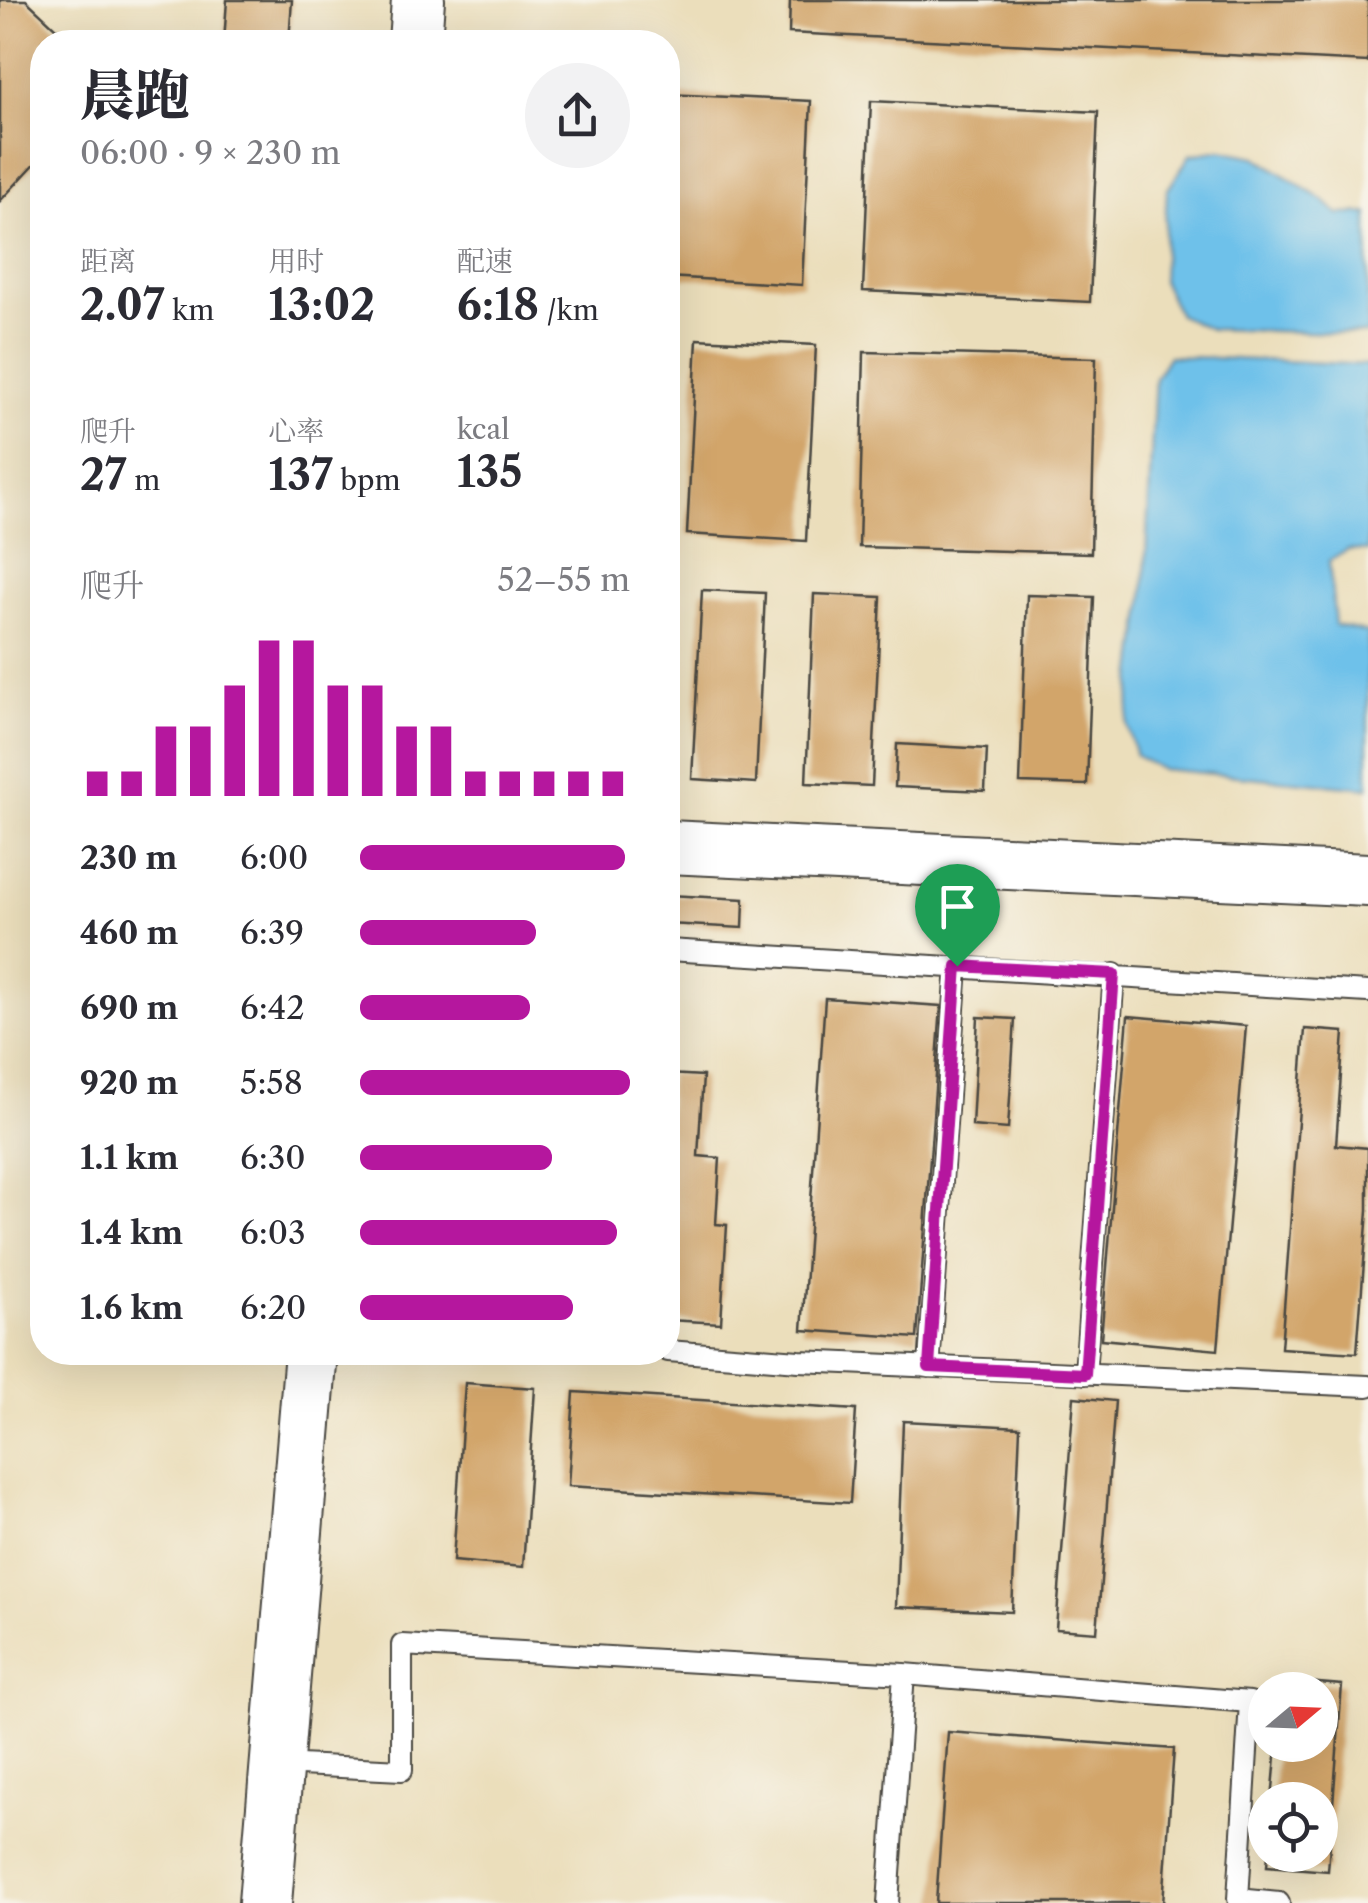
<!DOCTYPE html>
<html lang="zh">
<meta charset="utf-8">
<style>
:root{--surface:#fff;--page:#f2f2f3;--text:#2b2b33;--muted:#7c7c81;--accent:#b5179e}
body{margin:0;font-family:"Libre Caslon Text","Noto Serif SC",serif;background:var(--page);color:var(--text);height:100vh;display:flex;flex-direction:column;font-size:38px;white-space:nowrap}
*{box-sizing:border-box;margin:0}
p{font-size:32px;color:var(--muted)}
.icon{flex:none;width:55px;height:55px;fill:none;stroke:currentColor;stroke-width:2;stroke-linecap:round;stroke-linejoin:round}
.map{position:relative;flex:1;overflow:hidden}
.details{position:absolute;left:30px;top:30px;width:650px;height:1335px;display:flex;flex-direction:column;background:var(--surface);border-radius:40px;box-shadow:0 10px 40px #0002}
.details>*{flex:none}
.needle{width:65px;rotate:71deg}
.controls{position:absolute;left:1248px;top:1672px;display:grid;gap:20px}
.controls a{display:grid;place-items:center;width:90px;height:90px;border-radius:50%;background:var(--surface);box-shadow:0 10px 40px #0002;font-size:50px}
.pin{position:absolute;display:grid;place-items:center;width:85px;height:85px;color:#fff;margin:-102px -42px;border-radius:50% 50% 50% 0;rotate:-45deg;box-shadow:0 0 10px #0007}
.pin .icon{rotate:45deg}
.round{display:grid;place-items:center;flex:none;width:105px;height:105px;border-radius:52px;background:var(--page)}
.head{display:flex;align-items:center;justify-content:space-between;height:170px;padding:0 50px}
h1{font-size:55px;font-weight:800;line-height:75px}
.figures{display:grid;grid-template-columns:repeat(3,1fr);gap:15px;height:170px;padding:10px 50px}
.figures div{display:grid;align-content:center}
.figures b{font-size:42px;font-weight:800}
.figures small{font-size:28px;font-weight:400}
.figures p{font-size:28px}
.chart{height:280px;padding:20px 50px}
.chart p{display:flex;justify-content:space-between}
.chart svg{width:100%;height:180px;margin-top:10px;stroke:var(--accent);stroke-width:6}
ul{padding:0 50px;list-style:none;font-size:32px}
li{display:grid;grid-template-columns:160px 120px 1fr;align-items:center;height:75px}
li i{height:25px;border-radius:12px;background:var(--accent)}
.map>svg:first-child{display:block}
.water{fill:#6ec1ea;stroke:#4c768a;stroke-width:2.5}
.building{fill:#d2a56b}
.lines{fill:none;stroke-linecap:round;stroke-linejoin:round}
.lane-casing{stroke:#484641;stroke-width:24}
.secondary-casing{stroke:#484641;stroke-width:56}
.lane{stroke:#fff;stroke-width:20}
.secondary{stroke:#fff;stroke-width:52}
.route-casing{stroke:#fff;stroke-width:20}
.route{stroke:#b5179e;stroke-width:12}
</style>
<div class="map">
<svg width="1368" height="1903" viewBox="0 0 1368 1903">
<rect width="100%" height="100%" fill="#f7f3e8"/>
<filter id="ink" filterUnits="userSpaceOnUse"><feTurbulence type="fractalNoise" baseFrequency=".01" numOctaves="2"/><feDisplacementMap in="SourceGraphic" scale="20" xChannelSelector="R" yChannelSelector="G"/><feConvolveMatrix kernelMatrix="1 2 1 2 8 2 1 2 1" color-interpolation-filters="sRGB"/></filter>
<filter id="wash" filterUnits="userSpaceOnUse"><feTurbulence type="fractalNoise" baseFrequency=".0048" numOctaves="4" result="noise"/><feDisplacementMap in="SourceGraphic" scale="40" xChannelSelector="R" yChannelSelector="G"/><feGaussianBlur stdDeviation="2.25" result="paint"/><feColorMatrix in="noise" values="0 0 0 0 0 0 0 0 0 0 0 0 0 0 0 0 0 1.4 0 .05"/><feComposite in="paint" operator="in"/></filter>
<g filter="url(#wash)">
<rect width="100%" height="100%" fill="#ebdebb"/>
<!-- water -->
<path class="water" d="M 1221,150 L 1256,157 L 1324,201 L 1339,214 L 1368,213 L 1368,334 L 1210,329 L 1179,315 L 1162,281 L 1167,191 L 1190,155 Z
M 1169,356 L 1368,365 L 1368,551 L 1348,550 L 1329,561 L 1335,625 L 1368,633 L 1368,788 L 1161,769 L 1136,756 L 1127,725 L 1144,596 L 1155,378 Z"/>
<g id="blocks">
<!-- building -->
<path class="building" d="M 0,0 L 26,0 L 71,42 L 42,42 L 42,156 L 0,201 Z
M 227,0 L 292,0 L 289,42 L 224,42 Z
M 790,0 L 1368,0 L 1368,62 L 789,33 Z
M 668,94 L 811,101 L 802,285 L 668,277 Z
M 871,101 L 1098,112 L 1090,302 L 863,291 Z
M 697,339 L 816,345 L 806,541 L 687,534 Z
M 864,352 L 1096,358 L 1091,553 L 859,547 Z
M 702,590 L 765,593 L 756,783 L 692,779 Z
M 814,594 L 881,597 L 872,786 L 806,783 Z
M 1027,595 L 1094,597 L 1087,785 L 1020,783 Z
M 897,744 L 987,749 L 985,791 L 895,787 Z
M 668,895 L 744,899 L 743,928 L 668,924 Z
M 825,998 L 941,1006 L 917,1338 L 802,1330 Z
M 1128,1016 L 1246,1026 L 1218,1350 L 1101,1339 Z
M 978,1017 L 1015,1019 L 1008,1129 L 972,1126 Z
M 1305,1029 L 1344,1032 L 1336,1145 L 1368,1148 L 1368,1210 L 1357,1353 L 1281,1348 Z
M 668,1074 L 703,1076 L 698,1156 L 720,1158 L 716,1224 L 727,1225 L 721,1323 L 668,1320 Z
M 465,1383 L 535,1388 L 523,1567 L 453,1561 Z
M 574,1392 L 856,1410 L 850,1503 L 568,1486 Z
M 1074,1397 L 1115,1401 L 1097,1632 L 1056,1629 Z
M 903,1421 L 1020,1427 L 1012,1612 L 896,1607 Z
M 1282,1680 L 1342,1685 L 1328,1871 L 1267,1866 L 1268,1855 L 1320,1855 L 1320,1800 L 1272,1800 L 1277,1745 L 1320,1745 L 1320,1690 L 1281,1690 Z
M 948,1732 L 1174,1749 L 1163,1903 L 936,1903 Z"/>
</g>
</g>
<g filter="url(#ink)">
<use href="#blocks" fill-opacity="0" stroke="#484641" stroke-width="2.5"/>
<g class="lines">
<!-- lane casing -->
<g class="lane-casing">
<path id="lane" d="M 668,950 L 1368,992
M 668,1351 L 799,1361 L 1368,1386
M 929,1367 L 957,966
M 1085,1374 L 1114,974
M 279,1764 L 402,1770 L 402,1645 L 904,1674 L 1250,1702 L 1238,1899 L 1279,1903
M 888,1903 L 904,1674"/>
</g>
<!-- secondary casing -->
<g class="secondary-casing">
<path id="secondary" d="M 415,42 L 418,0
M 668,847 L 1368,880
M 265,1903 L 311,1352"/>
</g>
<!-- lane -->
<use href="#lane" class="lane"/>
<!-- secondary -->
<use href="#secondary" class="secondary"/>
</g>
</g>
<g class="lines" filter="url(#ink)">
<!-- route casing -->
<g class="route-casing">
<path id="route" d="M 957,966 L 1114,974 L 1085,1374 L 929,1367 Z"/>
</g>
<!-- route -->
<use href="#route" class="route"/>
</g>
</svg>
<div class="controls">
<a><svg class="needle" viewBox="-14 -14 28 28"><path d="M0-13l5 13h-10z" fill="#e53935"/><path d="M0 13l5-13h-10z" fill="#7c7c81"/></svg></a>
<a><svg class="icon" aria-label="locate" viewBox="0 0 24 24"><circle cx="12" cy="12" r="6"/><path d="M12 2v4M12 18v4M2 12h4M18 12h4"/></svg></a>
</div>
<div class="pin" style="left:957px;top:966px;background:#1e9e55"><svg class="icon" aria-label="arrive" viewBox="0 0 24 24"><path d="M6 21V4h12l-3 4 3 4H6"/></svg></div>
<section class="details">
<div class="head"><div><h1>晨跑</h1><p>06:00 · 9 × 230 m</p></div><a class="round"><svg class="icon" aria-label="share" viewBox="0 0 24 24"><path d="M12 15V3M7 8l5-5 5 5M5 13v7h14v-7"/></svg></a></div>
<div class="figures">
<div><p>距离</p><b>2.07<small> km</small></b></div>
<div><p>用时</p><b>13:02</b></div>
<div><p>配速</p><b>6:18<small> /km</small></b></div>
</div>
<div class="figures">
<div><p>爬升</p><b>27<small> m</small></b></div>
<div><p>心率</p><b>137<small> bpm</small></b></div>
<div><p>kcal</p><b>135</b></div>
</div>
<div class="chart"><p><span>爬升</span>52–55 m</p>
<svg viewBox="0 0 160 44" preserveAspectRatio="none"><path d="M5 44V38M15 44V38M25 44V27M35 44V27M45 44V17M55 44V6M65 44V6M75 44V17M85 44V17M95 44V27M105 44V27M115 44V38M125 44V38M135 44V38M145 44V38M155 44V38"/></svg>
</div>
<ul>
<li><b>230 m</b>6:00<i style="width:98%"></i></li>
<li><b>460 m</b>6:39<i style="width:65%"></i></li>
<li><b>690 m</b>6:42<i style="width:63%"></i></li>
<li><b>920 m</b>5:58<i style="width:100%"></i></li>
<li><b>1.1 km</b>6:30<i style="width:71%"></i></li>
<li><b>1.4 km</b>6:03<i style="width:95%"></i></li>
<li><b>1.6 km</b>6:20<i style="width:79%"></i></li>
</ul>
</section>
</div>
